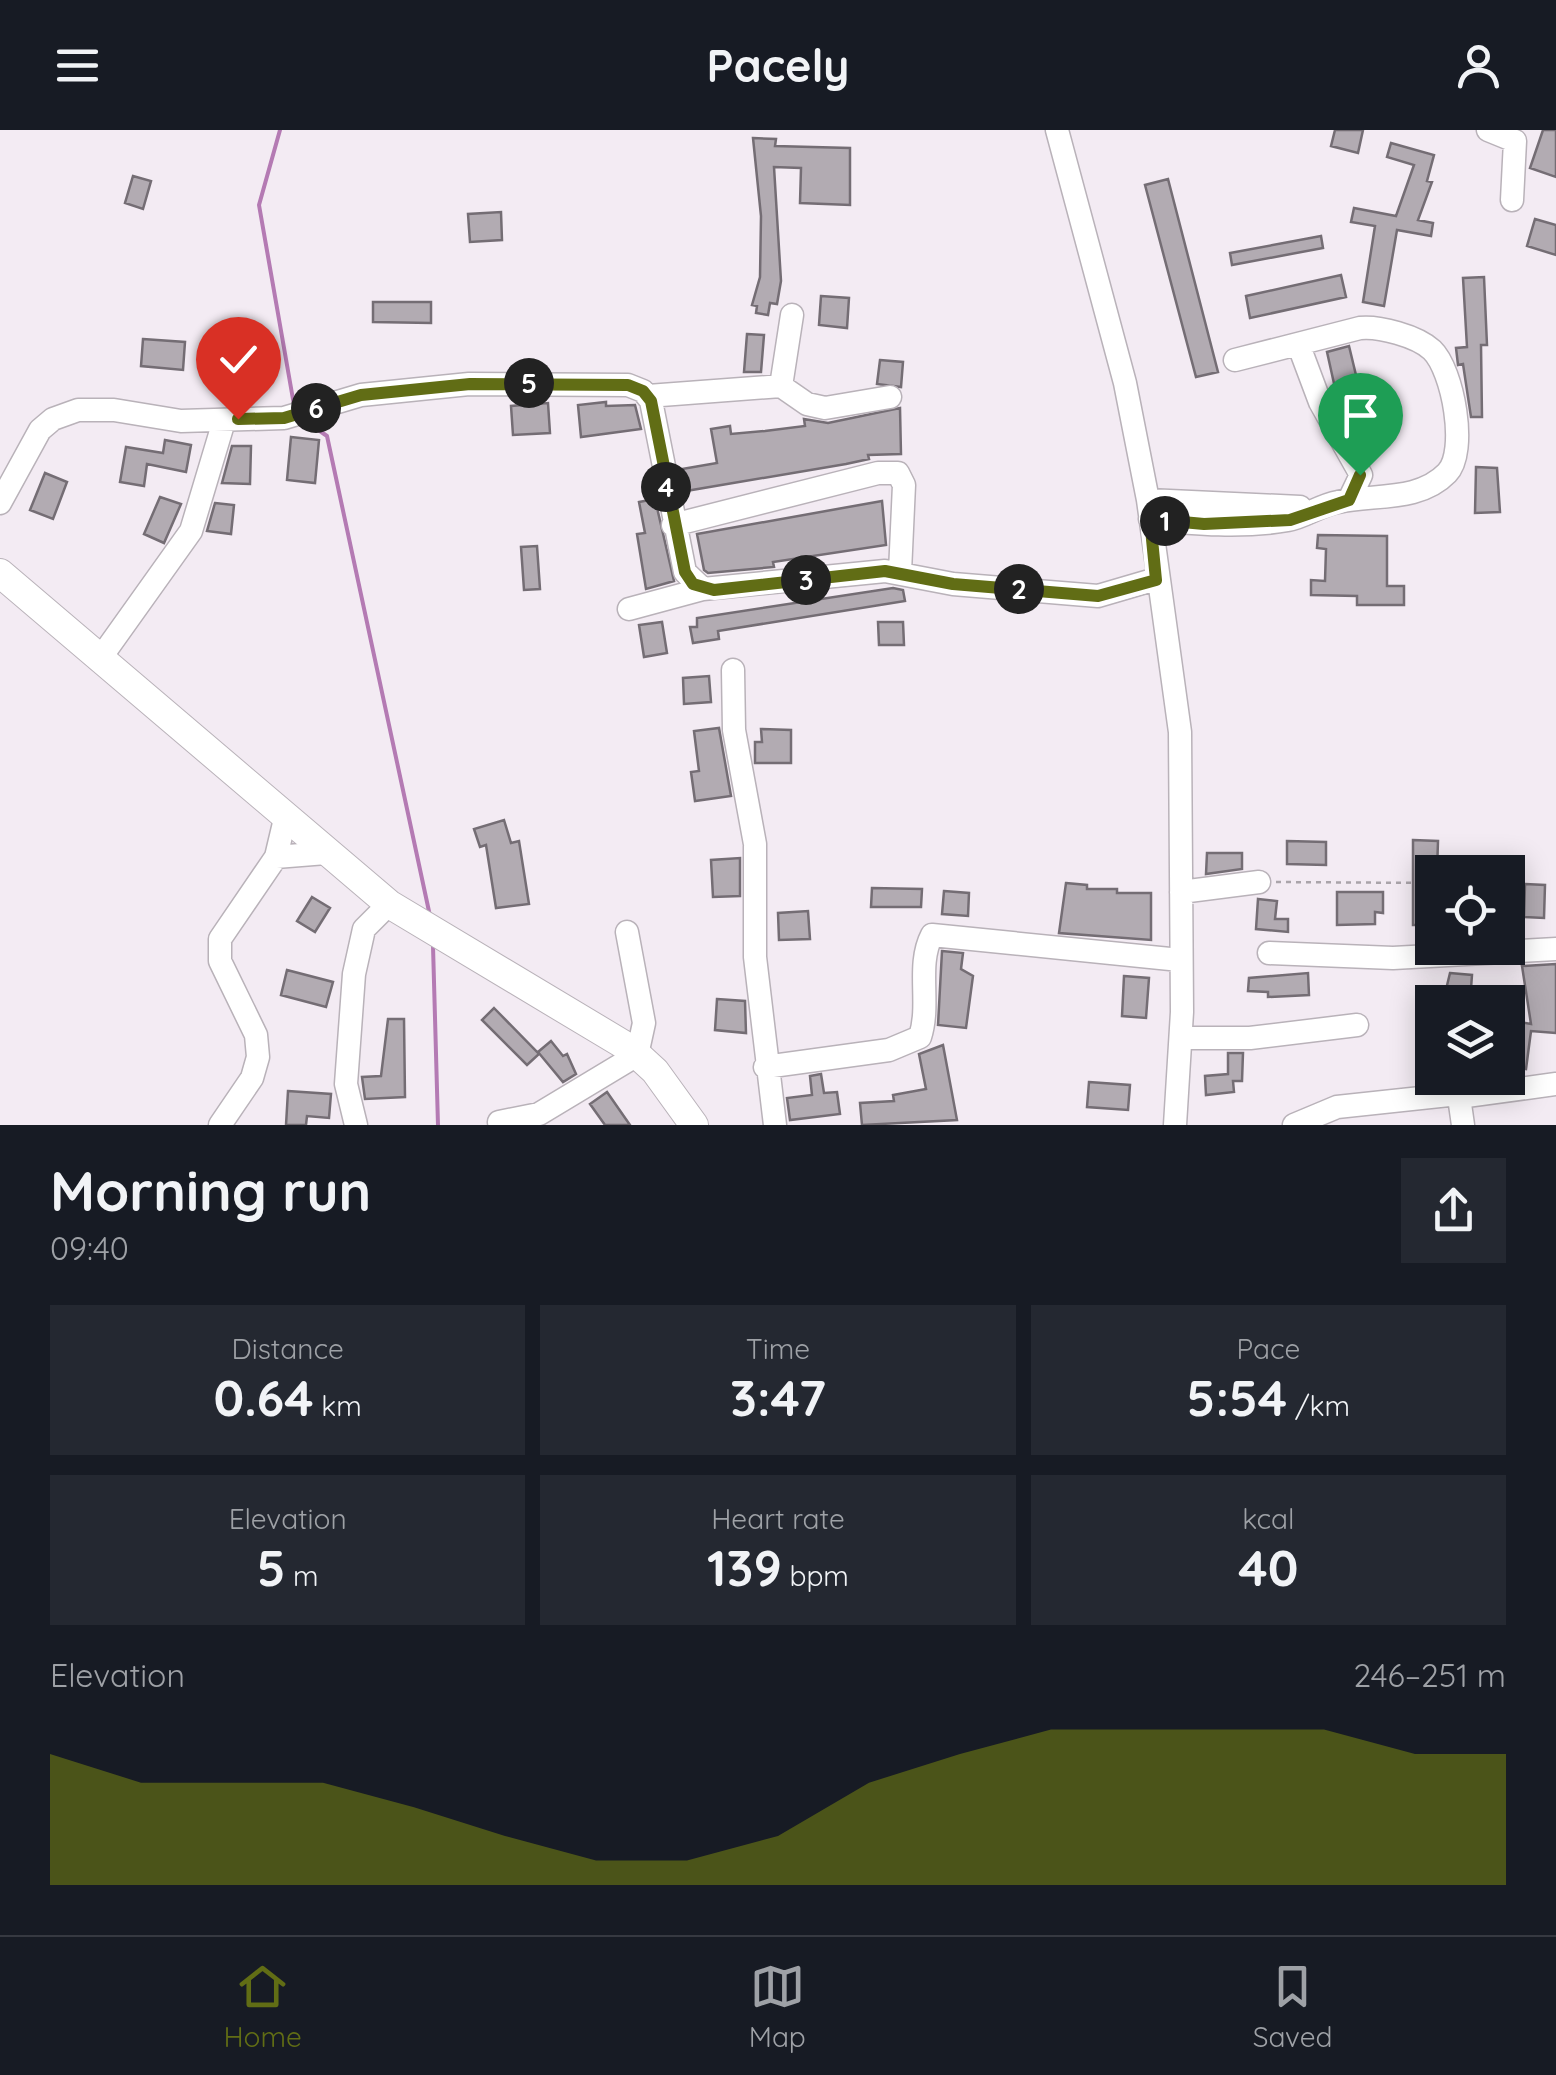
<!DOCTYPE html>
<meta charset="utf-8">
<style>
:root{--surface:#171b24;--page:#242831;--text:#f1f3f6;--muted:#9ea1a6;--line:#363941;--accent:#616d15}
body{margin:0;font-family:Quicksand,sans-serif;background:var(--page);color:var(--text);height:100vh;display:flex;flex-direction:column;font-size:38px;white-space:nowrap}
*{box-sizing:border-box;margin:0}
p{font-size:32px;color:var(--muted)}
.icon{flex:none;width:55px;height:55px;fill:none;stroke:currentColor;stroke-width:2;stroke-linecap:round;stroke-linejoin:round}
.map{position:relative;height:995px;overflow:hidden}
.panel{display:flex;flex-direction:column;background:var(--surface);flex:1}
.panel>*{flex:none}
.fabs{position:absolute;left:1415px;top:725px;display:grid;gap:20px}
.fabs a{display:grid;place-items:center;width:110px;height:110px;border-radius:0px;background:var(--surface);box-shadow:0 5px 25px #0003;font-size:50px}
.pin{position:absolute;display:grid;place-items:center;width:85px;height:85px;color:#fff;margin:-102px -42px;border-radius:50% 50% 50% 0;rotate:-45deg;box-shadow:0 0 10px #0007}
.pin .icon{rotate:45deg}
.km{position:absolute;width:50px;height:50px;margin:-25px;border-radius:50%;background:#222;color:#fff;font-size:28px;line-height:50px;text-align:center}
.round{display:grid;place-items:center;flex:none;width:105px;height:105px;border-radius:0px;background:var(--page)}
.headline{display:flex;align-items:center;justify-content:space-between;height:170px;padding:0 50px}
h1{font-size:55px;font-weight:800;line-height:75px}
.metrics{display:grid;grid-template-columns:repeat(3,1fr);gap:15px;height:170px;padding:10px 50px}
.metrics div{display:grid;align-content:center;border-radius:0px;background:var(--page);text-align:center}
.metrics b{font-size:50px;font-weight:800}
.metrics small{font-size:28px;font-weight:400}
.metrics p{font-size:28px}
.chart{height:280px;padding:20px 50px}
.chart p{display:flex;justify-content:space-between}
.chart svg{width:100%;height:180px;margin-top:10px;fill:var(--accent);opacity:.7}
header{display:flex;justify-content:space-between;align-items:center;height:130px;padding:0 50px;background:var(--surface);font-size:45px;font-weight:800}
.dock{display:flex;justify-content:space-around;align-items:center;height:140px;border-top:2px solid var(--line);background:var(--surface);font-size:28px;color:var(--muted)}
.dock a{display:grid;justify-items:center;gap:5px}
.dock .active{color:var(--accent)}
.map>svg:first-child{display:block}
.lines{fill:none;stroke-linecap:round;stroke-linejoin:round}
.stream{stroke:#b47ab3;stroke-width:4}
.building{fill:#b2abb2;stroke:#746d74;stroke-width:2.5}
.minor-casing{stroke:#b9b2b9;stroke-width:25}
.major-casing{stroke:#b9b2b9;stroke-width:30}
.path{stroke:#aaa4aa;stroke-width:2.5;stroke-dasharray:5 5;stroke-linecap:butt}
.minor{stroke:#fff;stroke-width:22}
.major{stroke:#fff;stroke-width:28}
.route-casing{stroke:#fff;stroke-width:20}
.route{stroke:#616d15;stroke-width:12}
</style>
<header><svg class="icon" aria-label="menu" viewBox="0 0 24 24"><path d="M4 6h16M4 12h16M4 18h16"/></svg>Pacely<svg class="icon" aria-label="person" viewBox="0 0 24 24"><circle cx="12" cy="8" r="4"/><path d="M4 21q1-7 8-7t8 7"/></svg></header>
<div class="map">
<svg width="1556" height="995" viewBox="0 0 1556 995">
<rect width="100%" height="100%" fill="#f3ebf3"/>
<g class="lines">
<!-- stream -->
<path class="stream" d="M 280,0 L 259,75 L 294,275
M 304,290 L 327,306 L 430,786
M 433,816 L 438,995"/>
</g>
<!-- building -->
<path class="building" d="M 1335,0 L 1363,0 L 1358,23 L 1331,16 Z
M 1543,0 L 1556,0 L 1556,47 L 1530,38 Z
M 753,8 L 776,9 L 775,16 L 850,18 L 850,75 L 800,73 L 801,38 L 774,37 L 781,151 L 777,174 L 770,173 L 768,185 L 756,183 L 757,176 L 752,175 L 760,147 L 761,86 Z
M 1391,13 L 1434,25 L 1427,51 L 1432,52 L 1418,90 L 1433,93 L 1431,106 L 1397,100 L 1384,176 L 1363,172 L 1375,96 L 1351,92 L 1354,78 L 1396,86 L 1414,35 L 1387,27 Z
M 133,46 L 151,51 L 143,79 L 125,73 Z
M 1168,49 L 1218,242 L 1196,247 L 1145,55 Z
M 501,82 L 502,110 L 470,112 L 468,84 Z
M 1535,89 L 1556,95 L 1556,125 L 1527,116 Z
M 1321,106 L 1323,118 L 1232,135 L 1230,123 Z
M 1341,145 L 1346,167 L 1250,188 L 1246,166 Z
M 1484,147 L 1487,215 L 1481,215 L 1482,287 L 1471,287 L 1463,234 L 1458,235 L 1456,218 L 1467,217 L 1463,148 Z
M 821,166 L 849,168 L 847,198 L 819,195 Z
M 373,172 L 431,172 L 431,193 L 373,192 Z
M 747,204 L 764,205 L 761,242 L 744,242 Z
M 143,209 L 185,212 L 183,240 L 141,236 Z
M 1349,216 L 1367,291 L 1353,300 L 1339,276 L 1327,222 Z
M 880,230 L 903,232 L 901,257 L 877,254 Z
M 606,272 L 606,276 L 635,275 L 641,299 L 581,307 L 578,275 Z
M 548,273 L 550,303 L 513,305 L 511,276 Z
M 900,278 L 901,324 L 868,325 L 869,329 L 846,334 L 686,361 L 682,339 L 717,333 L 711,299 L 730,296 L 731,304 L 765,301 L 805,296 L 804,289 L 828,293 Z
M 291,307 L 319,310 L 315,353 L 287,350 Z
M 165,310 L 191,315 L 186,342 L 147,334 L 144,356 L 120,352 L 126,317 L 163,323 Z
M 232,316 L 251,316 L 250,354 L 222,353 Z
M 1476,337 L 1497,338 L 1500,382 L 1475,383 Z
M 45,343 L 67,352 L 53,389 L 30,380 Z
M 160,367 L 181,374 L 164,413 L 144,404 Z
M 655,369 L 674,451 L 646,459 L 637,404 L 645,403 L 639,372 Z
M 882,371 L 886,415 L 773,432 L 774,437 L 708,443 L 704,440 L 697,404 Z
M 215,373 L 234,375 L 231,404 L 207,401 Z
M 1318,405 L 1387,406 L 1387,456 L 1404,456 L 1404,475 L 1357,475 L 1357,466 L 1311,465 L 1311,450 L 1325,451 L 1326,419 L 1317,418 Z
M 537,416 L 540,459 L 524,460 L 521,417 Z
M 893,458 L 903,460 L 905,471 L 718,501 L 719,509 L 693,513 L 690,497 L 697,497 L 697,488 Z
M 662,492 L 667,523 L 644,527 L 639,495 Z
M 878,492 L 903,492 L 904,515 L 879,515 Z
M 709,546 L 711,572 L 684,574 L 683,548 Z
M 719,598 L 731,666 L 695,671 L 691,642 L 699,641 L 694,601 Z
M 761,599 L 791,600 L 791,633 L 755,633 L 755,612 L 762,612 Z
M 504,690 L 511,713 L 519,711 L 529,774 L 496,778 L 486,715 L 480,717 L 474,699 Z
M 1413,710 L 1438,711 L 1437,742 L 1432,741 L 1432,810 L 1421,811 L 1420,795 L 1413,795 Z
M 1287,711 L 1326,712 L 1326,735 L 1287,734 Z
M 1207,723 L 1242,723 L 1242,739 L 1206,744 Z
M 740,728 L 740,766 L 713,767 L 711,730 Z
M 1066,753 L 1087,755 L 1087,759 L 1117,759 L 1117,763 L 1151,763 L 1151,810 L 1059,803 Z
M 1525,754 L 1545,755 L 1544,788 L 1524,787 Z
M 872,758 L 922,759 L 921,777 L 871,777 Z
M 944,761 L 969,763 L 968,786 L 942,784 Z
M 1337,762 L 1383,762 L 1383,783 L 1375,782 L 1375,794 L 1337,795 Z
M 312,767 L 330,778 L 315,802 L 297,791 Z
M 1258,769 L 1277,771 L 1275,789 L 1288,789 L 1288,802 L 1256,799 Z
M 808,781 L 810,809 L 779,810 L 778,783 Z
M 942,821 L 963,823 L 961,839 L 973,846 L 966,898 L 938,895 Z
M 1556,834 L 1556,903 L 1531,901 L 1526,939 L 1508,937 L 1508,890 L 1531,894 L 1522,836 Z
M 287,840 L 333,852 L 326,877 L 281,865 Z
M 1308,843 L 1309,865 L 1268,867 L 1268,862 L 1248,861 L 1249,848 Z
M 1450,843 L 1472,845 L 1470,872 L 1443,872 Z
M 1124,846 L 1149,848 L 1146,888 L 1122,886 Z
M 717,869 L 745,871 L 746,903 L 715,900 Z
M 494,878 L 539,924 L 527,935 L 482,890 Z
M 388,889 L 404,889 L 405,967 L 365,969 L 362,947 L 381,946 Z
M 551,911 L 563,926 L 567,924 L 576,944 L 563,952 L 538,922 Z
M 943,915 L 957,990 L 862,995 L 860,973 L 894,971 L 893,965 L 926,959 L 919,924 Z
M 1228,923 L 1243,923 L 1242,951 L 1233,951 L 1234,962 L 1206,965 L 1205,946 L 1228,944 Z
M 821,944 L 824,963 L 837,962 L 840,984 L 790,990 L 787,968 L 812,965 L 810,946 Z
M 1089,952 L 1130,955 L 1128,980 L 1087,977 Z
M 288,961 L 331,964 L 329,988 L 307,986 L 306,995 L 286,995 Z
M 607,962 L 630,995 L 605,995 L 590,974 Z"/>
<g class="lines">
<!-- minor casing -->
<g class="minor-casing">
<path id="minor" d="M 1057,0 L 1125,253 L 1148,370 L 1180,602 L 1182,882 L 1175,995
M 1488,0 L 1515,11 L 1512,70
M 1299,216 L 1320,272 L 1361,345 L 1349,370
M 781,256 L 792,185
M 648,266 L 781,256 L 807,274 L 825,278 L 890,267
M 1148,370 L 1300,377
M 0,373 L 40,300 L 53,289 L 78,280 L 114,280 L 181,291 L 284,288 L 361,265 L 469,254 L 628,255 L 643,261 L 651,271 L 685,442 L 703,459
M 1150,389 C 1195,394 1243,398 1288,390 C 1305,387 1320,375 1338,372 C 1374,364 1419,372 1447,343 C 1468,322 1453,240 1432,220 C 1417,206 1379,196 1360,198 L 1235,230
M 673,395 L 878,343 L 898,343 L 904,355 L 900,442
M 629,479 L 703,459 L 885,441 L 953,454 L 1098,466 L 1156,449
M 99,530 L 191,401 L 224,291
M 733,540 L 734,600 L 755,714 L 755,827 L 775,995
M 276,727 L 326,723
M 1181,762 L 1259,752
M 1269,823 L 1393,828 L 1556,819
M 1181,908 L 1250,908 L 1357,895
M 765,937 L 889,920 L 920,907 C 931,873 916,836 932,805 L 1180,830
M 1459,967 L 1556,954
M 499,992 L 539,984 L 637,925 L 644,893 L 627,802
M 220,995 L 252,948 L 258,927 L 256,905 L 220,831 L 220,809 L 276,727 L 285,689
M 356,995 L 346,954 L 354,844 L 364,799 L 389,774
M 1294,995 L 1337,977 L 1449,965 L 1459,967 L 1463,995"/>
</g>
<!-- major casing -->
<g class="major-casing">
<path id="major" d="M 0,443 L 389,774 L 631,919 L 655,941 L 694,995"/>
</g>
<!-- path -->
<path class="path" d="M 1276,752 L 1432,753"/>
<!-- minor -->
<use href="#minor" class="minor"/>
<!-- major -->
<use href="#major" class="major"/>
</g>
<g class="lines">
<!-- route casing -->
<g class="route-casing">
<path id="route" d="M 238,289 L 284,288 L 361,265 L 470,254 L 628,255 L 643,261 L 651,271 L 685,442 L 693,454 L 714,460 L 885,441 L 953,454 L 1098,466 L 1156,450 L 1150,389 L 1204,394 L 1290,390 L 1349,370 L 1360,345"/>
</g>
<!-- route -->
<use href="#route" class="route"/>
</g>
</svg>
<div class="fabs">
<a><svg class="icon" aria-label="locate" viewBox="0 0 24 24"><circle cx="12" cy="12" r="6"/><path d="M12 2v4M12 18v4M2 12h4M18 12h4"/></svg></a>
<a><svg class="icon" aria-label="layers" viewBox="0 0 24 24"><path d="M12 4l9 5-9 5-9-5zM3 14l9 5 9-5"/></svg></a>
</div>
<div class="pin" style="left:1360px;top:345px;background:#1e9e55"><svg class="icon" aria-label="arrive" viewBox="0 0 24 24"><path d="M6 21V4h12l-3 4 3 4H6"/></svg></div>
<div class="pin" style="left:238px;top:289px;background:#d93025"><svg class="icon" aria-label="check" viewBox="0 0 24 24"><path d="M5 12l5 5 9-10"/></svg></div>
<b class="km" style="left:1165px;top:391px">1</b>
<b class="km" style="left:1019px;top:459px">2</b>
<b class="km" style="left:806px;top:450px">3</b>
<b class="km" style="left:666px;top:357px">4</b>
<b class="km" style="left:529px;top:253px">5</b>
<b class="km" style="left:316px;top:278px">6</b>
</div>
<section class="panel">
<div class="headline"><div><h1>Morning run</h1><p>09:40</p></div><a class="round"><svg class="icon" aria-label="share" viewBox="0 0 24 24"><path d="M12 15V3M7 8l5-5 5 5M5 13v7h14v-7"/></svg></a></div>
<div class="metrics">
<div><p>Distance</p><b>0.64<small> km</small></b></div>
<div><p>Time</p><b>3:47</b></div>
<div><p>Pace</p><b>5:54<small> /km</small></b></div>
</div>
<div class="metrics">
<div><p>Elevation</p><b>5<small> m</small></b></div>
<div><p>Heart rate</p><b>139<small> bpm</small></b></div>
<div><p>kcal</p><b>40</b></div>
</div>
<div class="chart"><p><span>Elevation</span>246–251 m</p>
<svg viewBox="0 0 160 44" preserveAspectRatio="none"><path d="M0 44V12L10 19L20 19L30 19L40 25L50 32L60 38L70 38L80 32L90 19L100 12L110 6L120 6L130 6L140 6L150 12L160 12V44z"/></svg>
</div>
</section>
<nav class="dock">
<a class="active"><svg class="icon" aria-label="home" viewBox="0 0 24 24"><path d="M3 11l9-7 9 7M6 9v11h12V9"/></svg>Home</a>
<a><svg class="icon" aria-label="map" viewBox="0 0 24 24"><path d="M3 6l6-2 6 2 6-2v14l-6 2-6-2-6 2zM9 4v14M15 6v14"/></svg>Map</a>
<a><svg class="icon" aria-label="saved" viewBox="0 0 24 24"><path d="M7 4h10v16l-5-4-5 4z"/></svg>Saved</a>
</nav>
